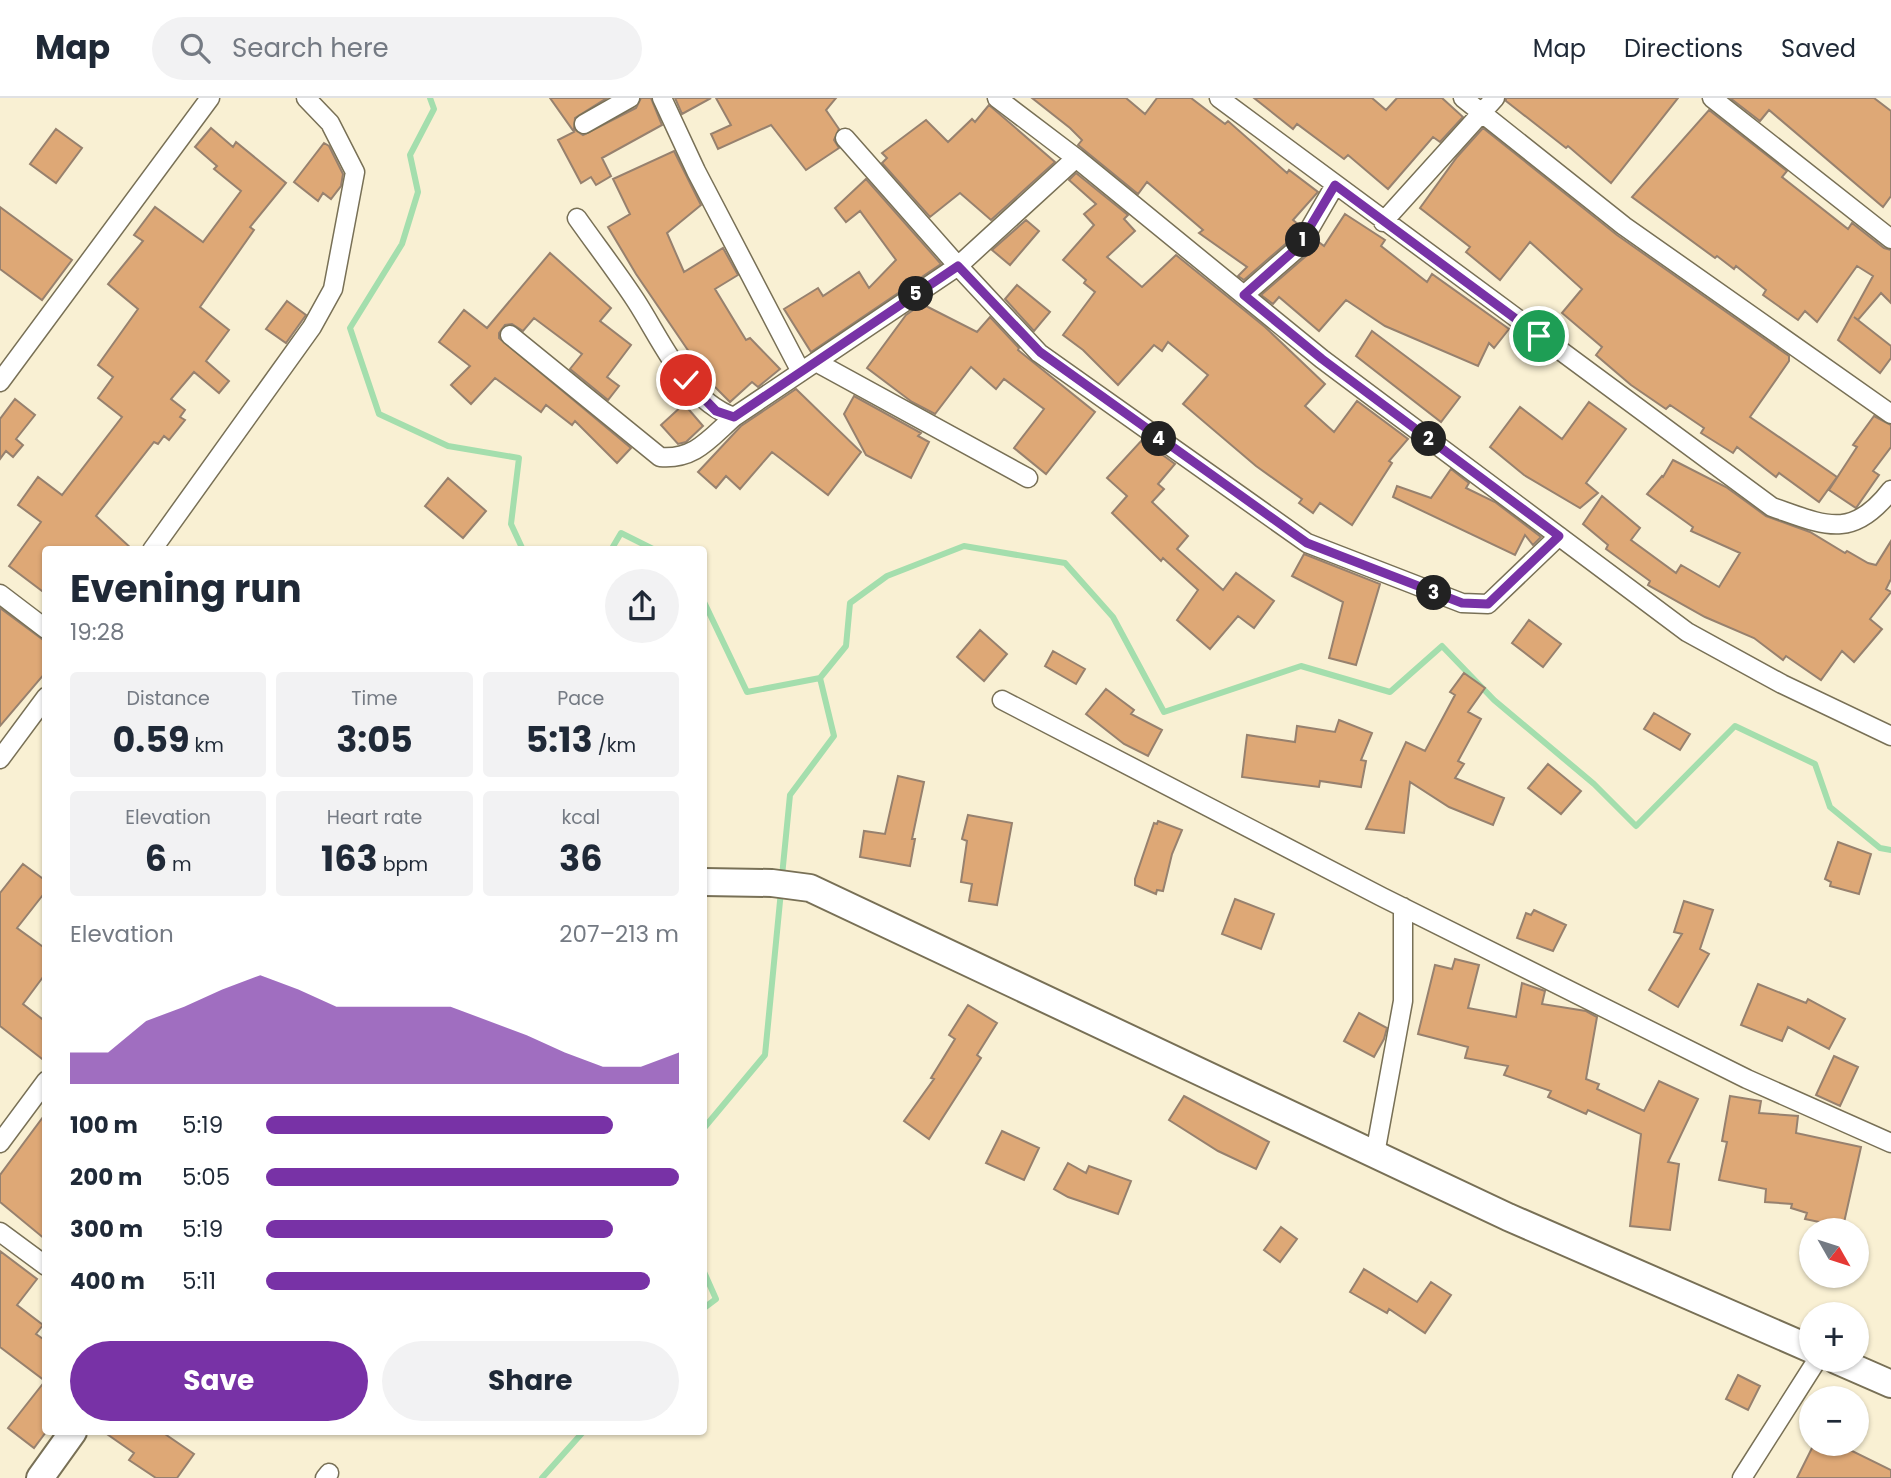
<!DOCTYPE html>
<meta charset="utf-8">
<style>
:root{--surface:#fff;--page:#f2f2f3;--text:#1f2937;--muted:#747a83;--line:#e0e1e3;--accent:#7832a6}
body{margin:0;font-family:Poppins,sans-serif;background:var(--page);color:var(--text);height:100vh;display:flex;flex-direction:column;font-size:26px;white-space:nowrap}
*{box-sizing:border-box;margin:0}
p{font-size:23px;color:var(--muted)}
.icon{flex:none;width:38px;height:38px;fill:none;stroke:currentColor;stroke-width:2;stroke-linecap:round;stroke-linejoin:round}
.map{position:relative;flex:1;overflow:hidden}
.drawer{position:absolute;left:42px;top:448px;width:665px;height:889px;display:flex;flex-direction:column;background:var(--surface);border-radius:7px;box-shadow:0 2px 5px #0004}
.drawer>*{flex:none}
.needle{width:46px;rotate:129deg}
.buttons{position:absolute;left:1799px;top:1120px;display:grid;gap:14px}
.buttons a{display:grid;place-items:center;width:70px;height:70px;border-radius:50%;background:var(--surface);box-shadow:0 2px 5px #0004;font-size:35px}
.pin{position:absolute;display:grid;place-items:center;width:60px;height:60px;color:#fff;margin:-30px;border:4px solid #fff;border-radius:50%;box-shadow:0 2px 7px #0007}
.km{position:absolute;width:35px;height:35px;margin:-18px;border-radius:50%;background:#222;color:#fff;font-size:19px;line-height:35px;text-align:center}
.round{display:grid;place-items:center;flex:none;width:74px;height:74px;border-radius:37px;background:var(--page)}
.overview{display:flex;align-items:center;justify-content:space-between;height:119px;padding:0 28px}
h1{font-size:38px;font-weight:700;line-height:52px}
.metrics{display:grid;grid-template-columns:repeat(3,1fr);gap:10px;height:119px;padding:7px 28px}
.metrics div{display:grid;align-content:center;border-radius:7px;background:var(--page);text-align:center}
.metrics b{font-size:35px;font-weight:700}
.metrics small{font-size:19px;font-weight:400}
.metrics p{font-size:19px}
.chart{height:196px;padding:14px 28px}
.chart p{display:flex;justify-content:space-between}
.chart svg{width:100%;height:126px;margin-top:7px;fill:var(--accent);opacity:.7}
.action{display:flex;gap:14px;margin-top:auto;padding:14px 28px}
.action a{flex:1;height:80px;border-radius:42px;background:var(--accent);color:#fff;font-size:28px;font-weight:700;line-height:80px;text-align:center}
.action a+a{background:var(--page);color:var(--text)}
ul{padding:0 28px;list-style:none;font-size:23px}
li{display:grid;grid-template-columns:112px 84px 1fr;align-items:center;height:52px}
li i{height:18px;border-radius:9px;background:var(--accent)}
header{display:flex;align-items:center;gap:42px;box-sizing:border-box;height:98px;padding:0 35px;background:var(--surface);border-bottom:2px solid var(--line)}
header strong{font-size:33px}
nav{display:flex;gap:38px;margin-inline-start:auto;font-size:24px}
.search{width:490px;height:63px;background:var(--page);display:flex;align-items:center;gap:18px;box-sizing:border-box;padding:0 24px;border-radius:38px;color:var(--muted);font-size:26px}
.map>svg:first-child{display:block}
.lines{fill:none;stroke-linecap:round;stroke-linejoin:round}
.stream{stroke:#a4dead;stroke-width:6}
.building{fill:#dea876;stroke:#97816e;stroke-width:2}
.street-casing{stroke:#787056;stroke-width:21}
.secondary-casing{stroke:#787056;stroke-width:30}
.street{stroke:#fff;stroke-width:18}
.secondary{stroke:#fff;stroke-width:26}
.route-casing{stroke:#fff;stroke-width:14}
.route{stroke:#7832a6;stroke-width:9}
</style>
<header>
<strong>Map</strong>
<div class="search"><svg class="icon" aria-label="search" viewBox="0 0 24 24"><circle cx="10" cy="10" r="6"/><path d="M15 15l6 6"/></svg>Search here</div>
<nav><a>Map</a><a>Directions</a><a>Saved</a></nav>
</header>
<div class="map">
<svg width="1891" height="1380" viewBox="0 0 1891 1380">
<rect width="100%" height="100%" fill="#f9f0d3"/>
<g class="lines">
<!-- stream -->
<path class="stream" d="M 430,0 L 434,11 L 410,57 L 418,94 L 402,146 L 350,230 L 379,316 L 448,348 L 519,360 L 511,426 L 523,452
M 611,452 L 621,435 L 655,452
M 704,504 L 747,594 L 820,580 L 846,548 L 850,505 L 887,478 L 964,448 L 1065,465 L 1113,519 L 1164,614 L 1301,568 L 1390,594 L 1442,548 L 1494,602 L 1594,686 L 1636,728 L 1735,628 L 1815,666 L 1830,709 L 1880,750 L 1891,752
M 782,778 L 790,697 L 834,638 L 820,580
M 704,1030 L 765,957 L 781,793
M 704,1174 L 716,1201 L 704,1210
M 542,1380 L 583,1334"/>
</g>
<!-- building -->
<path class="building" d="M 550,0 L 607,0 L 575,20 L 574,31 L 583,37 L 636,10 L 641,0 L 651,0 L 662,27 L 602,60 L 611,78 L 596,87 L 591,79 L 581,85 L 558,42 L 574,34 Z
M 675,0 L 711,0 L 682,16 Z
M 716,0 L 836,0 L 826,12 L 839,31 L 834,42 L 839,50 L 806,72 L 771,27 L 718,51 L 711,36 L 731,27 Z
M 1032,0 L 1126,0 L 1145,16 L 1157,0 L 1191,0 L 1225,26 L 1228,23 L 1287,75 L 1289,72 L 1318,94 L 1293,122 L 1299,127 L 1290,142 L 1244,182 L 1238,178 L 1247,169 L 1199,135 L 1203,132 L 1147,84 L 1138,96 L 1078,47 L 1082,42 L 1070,30 Z
M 1254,0 L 1372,0 L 1386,12 L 1397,0 L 1442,0 L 1463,19 L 1440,44 L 1433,39 L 1388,91 L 1348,57 L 1344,61 L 1297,26 L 1293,31 Z
M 1506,0 L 1678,0 L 1611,85 L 1568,48 L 1566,50 L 1506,3 Z
M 1730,0 L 1874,0 L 1891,13 L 1891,98 L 1883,109 L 1769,12 L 1760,23 Z
M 989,7 L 1055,64 L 991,122 L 960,95 L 930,119 L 882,65 L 887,60 L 882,55 L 926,22 L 948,44 L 972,21 L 975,24 Z
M 1709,12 L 1787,73 L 1782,79 L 1848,131 L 1852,125 L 1884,150 L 1891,152 L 1891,205 L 1881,195 L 1858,222 L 1854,219 L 1891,248 L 1891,260 L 1880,275 L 1838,242 L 1873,178 L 1857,168 L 1817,224 L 1805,213 L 1798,222 L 1763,197 L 1766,192 L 1736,168 L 1734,171 L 1717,158 L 1715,160 L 1632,99 Z
M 211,30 L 233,49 L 236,44 L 286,85 L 250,129 L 254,132 L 200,209 L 229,232 L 206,263 L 229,283 L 219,295 L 194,274 L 171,301 L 185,312 L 180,319 L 185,322 L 169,342 L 164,338 L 158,346 L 154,344 L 96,418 L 133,452 L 46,452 L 46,496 L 9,468 L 41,424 L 18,407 L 38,379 L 62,397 L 122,319 L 98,300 L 113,279 L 98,267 L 138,211 L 108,186 L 143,143 L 134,137 L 155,109 L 203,144 L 241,93 L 214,71 L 217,68 L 195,49 Z
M 1483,30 L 1617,137 L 1789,258 L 1789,263 L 1750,319 L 1837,379 L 1819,404 L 1779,375 L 1776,379 L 1737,349 L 1733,355 L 1701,335 L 1704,330 L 1670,307 L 1666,311 L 1631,287 L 1596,257 L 1602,249 L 1562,215 L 1582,191 L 1530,144 L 1500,182 L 1466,154 L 1470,149 L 1420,110 L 1457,59 Z
M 56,31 L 82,50 L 56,85 L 30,66 Z
M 324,45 L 329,48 L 343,76 L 341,88 L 331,101 L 323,95 L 318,103 L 294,84 Z
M 674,53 L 701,107 L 667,135 L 684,174 L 723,150 L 738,177 L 715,191 L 746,242 L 750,240 L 780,271 L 758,289 L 752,284 L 730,304 L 695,269 L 698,267 L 636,176 L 608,129 L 630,116 L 613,81 Z
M 1076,75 L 1128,117 L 1124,121 L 1135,133 L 1107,159 L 1142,189 L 1176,157 L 1265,229 L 1325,286 L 1305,308 L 1334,334 L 1357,303 L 1408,341 L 1389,363 L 1392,365 L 1352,427 L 1320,405 L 1313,415 L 1299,405 L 1302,401 L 1256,368 L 1183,306 L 1208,277 L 1168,244 L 1162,253 L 1154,247 L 1118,287 L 1083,252 L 1063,237 L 1095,194 L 1084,185 L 1086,182 L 1063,162 L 1094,127 L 1084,116 L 1096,106 L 1069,82 Z
M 866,81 L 941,166 L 811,254 L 784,211 L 818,190 L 823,198 L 859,174 L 869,190 L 896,162 L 860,113 L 846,124 L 835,110 Z
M 0,109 L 72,162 L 42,202 L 0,171 Z
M 1345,116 L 1385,142 L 1381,148 L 1427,184 L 1432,176 L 1509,231 L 1494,250 L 1489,245 L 1478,268 L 1385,228 L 1346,202 L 1319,233 L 1279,199 L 1273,206 L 1261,197 L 1306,158 L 1316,142 L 1324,148 Z
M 1026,122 L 1039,133 L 1010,167 L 992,152 Z
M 550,155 L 611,210 L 600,223 L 631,247 L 607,279 L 619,288 L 608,302 L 570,271 L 582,256 L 534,220 L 523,233 L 512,226 L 505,227 L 499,235 L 499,240 L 631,350 L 617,365 L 575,323 L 572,327 L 546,307 L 541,314 L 495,280 L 471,306 L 451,287 L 470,268 L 439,244 L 464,212 L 487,230 Z
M 1017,187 L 1050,214 L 1034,233 L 1005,201 Z
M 287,203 L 306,217 L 286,245 L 266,231 Z
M 922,206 L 977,234 L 990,219 L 1019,250 L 1018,252 L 1095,314 L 1046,376 L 1014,350 L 1044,311 L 1004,281 L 996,291 L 971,269 L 935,316 L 912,304 L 867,270 L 906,217 Z
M 1372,233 L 1460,299 L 1441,324 L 1356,258 Z
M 796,291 L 861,354 L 828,397 L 772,354 L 740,391 L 726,378 L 716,390 L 698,374 L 741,328 Z
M 854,298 L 921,335 L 918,338 L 929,344 L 911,380 L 866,357 L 844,316 Z
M 15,301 L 35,317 L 16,341 L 23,347 L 13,359 L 6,353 L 0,361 L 0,321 Z
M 1589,304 L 1626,331 L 1586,385 L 1598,395 L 1580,410 L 1524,377 L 1490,349 L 1520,309 L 1562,341 Z
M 684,306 L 703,328 L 686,344 L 678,346 L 661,327 Z
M 1874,318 L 1891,327 L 1891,349 L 1873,373 L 1879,377 L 1856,410 L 1829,392 L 1857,349 L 1853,347 Z
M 1142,342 L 1175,366 L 1158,386 L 1164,391 L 1152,404 L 1188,438 L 1177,451 L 1223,492 L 1236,475 L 1274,503 L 1254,530 L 1238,518 L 1210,551 L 1177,522 L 1198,492 L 1163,460 L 1161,463 L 1112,415 L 1127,398 L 1107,380 Z
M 1673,362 L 1726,389 L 1766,418 L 1810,434 L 1845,455 L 1847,453 L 1868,465 L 1876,467 L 1891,443 L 1891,481 L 1886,491 L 1891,494 L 1870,521 L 1882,531 L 1854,564 L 1842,553 L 1821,582 L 1786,558 L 1783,562 L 1754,540 L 1705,519 L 1648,487 L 1650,483 L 1606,451 L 1608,447 L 1583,426 L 1602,398 L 1640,430 L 1631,442 L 1676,475 L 1681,467 L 1719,489 L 1740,455 L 1691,433 L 1693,429 L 1647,396 L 1662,378 L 1663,379 Z
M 1451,371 L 1469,385 L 1466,390 L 1495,404 L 1541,439 L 1533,447 L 1525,437 L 1515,457 L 1393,399 L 1397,388 L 1431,400 Z
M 448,380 L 486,413 L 463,440 L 425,408 Z
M 1304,456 L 1380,486 L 1356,567 L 1329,560 L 1343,504 L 1292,478 Z
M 0,510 L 46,544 L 46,574 L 0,628 Z
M 1529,522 L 1561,546 L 1543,569 L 1512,545 Z
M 980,532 L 1007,556 L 984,583 L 957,559 Z
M 1053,553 L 1085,571 L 1076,586 L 1045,568 Z
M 1464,575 L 1485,590 L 1468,614 L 1481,621 L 1458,663 L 1464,666 L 1455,680 L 1504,700 L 1493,727 L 1449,709 L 1410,684 L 1404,735 L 1366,731 L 1406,644 L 1425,653 L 1455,597 L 1450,594 Z
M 1106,591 L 1134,612 L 1131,616 L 1162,632 L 1148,658 L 1124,646 L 1086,616 Z
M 1654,615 L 1690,636 L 1680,652 L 1644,631 Z
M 1339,622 L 1372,635 L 1361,662 L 1366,663 L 1361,689 L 1320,683 L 1319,689 L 1242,679 L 1247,637 L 1295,644 L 1297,628 L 1335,634 Z
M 1548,666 L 1581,693 L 1561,716 L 1528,690 Z
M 898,678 L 924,684 L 912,741 L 915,741 L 910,768 L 860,759 L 864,733 L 885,736 Z
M 968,717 L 1012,725 L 997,807 L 969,803 L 972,786 L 961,784 L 967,743 L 962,741 Z
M 1158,723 L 1182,732 L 1172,756 L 1163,793 L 1157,792 L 1156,796 L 1135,787 L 1135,781 L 1154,725 L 1157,726 Z
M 1838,744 L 1871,756 L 1859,796 L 1830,788 L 1831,784 L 1825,781 Z
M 23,766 L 46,783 L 46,793 L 17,830 L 46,851 L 46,875 L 23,906 L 46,924 L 46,964 L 0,928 L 0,795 Z
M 1235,801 L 1274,816 L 1261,851 L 1222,836 Z
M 1684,803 L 1713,812 L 1700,851 L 1709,856 L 1678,909 L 1649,892 L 1682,836 L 1674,834 Z
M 1534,812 L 1566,827 L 1553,853 L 1517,840 L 1526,815 L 1531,817 Z
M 1455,861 L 1479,867 L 1468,910 L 1516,919 L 1522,885 L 1545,893 L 1542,906 L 1586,913 L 1597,919 L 1586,981 L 1599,986 L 1597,991 L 1644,1013 L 1659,983 L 1698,1001 L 1668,1064 L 1679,1066 L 1670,1132 L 1630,1128 L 1641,1036 L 1588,1012 L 1586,1016 L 1548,999 L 1551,993 L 1504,977 L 1508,968 L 1465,960 L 1468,949 L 1418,936 L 1435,867 L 1452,871 Z
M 1758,886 L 1806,905 L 1808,901 L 1845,921 L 1829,951 L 1788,929 L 1782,943 L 1741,927 Z
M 968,907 L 997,925 L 977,957 L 981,960 L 929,1041 L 904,1023 L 934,981 L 931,980 L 955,941 L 949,937 Z
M 1359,915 L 1387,930 L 1384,941 L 1374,959 L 1344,943 Z
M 1834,958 L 1858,969 L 1840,1008 L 1816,997 Z
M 1184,998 L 1269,1044 L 1256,1071 L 1218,1053 L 1169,1022 Z
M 1730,998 L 1761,1003 L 1759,1015 L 1798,1018 L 1796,1035 L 1861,1049 L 1843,1129 L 1805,1121 L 1807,1115 L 1791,1110 L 1792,1106 L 1765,1104 L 1766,1091 L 1719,1082 L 1727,1044 L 1722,1043 Z
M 46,1015 L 46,1142 L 0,1104 L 0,1077 Z
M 1002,1033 L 1039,1050 L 1024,1082 L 986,1065 Z
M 1068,1065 L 1086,1075 L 1089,1068 L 1131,1083 L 1118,1116 L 1068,1099 L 1054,1091 Z
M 1281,1129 L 1297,1141 L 1280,1164 L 1264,1152 Z
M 0,1153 L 37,1181 L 17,1207 L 43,1227 L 36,1236 L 46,1243 L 46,1334 L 34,1350 L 8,1330 L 45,1283 L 0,1249 Z
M 1364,1171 L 1417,1204 L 1431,1184 L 1451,1197 L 1425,1235 L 1389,1211 L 1387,1215 L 1350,1194 Z
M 1738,1277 L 1760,1288 L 1748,1312 L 1726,1301 Z
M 104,1334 L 162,1334 L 194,1356 L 177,1380 L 156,1380 L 129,1362 L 134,1355 Z
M 1814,1346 L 1838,1346 L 1891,1372 L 1891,1380 L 1797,1380 Z"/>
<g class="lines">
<!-- street casing -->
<g class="street-casing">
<path id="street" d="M 662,0 L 696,73 L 801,274
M 997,0 L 1076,60 L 1322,261 L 1687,534 L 1782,586 L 1891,638
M 1219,0 L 1772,409 C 1824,427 1852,443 1891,392
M 1463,0 L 1624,128 L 1891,316
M 1712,0 L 1891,141
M 584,26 L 630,0
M 845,40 L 958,168 L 1039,255 L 1307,445 L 1462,505 L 1488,506 L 1559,438
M 577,120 C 596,147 617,174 636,203 C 662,243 686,302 734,319 L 958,168 L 1076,60
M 1383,124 L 1495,0
M 1244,197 L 1299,149 L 1335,87
M 510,237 L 660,359 C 695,362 710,340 734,319
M 816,264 L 1028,380
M 0,284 L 210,0
M 152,452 L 312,229 L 333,191 L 355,74 L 330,25 L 306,0
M 0,496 L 46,531
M 1002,602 L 1382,799 L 1747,981 L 1891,1045
M 0,661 L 46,599
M 0,1045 L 46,983
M 1375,1056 L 1403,903 L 1403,809
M 0,1134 L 46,1168
M 325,1380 L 329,1375
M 1742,1380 L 1817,1262"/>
</g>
<!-- secondary casing -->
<g class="secondary-casing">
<path id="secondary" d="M 704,784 L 772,785 L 810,790 L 1508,1119 L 1811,1251
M 1836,1262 L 1891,1286
M 40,1380 L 73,1334"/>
</g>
<!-- street -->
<use href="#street" class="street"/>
<!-- secondary -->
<use href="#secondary" class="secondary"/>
</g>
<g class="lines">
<!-- route casing -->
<g class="route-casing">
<path id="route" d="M 686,282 L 716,313 L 734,319 L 958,168 L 1040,254 L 1307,445 L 1462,505 L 1488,506 L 1559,438 L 1322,261 L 1244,197 L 1298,149 L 1335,87 L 1539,238"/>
</g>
<!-- route -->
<use href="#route" class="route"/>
</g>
</svg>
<div class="buttons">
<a><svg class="needle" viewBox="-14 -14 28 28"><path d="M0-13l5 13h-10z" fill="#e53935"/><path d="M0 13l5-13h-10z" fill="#747a83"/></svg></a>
<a>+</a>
<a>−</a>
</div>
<div class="pin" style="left:1539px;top:238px;background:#1e9e55"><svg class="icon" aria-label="arrive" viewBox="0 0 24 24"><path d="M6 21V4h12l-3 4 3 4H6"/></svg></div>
<div class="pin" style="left:686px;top:282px;background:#d93025"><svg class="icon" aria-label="check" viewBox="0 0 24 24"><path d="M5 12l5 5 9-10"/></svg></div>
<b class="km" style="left:1303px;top:142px">1</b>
<b class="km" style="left:1429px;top:341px">2</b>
<b class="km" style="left:1434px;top:495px">3</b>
<b class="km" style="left:1159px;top:341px">4</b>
<b class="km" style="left:916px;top:196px">5</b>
<section class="drawer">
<div class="overview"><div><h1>Evening run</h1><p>19:28</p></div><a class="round"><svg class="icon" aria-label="share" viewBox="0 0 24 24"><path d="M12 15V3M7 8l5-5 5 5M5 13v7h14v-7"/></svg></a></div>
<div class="metrics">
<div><p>Distance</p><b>0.59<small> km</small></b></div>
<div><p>Time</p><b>3:05</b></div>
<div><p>Pace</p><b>5:13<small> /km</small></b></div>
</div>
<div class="metrics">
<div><p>Elevation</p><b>6<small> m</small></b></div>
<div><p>Heart rate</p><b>163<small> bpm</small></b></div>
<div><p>kcal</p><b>36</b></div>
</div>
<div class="chart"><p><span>Elevation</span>207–213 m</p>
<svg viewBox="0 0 160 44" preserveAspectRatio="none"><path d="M0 44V33L10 33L20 22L30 17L40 11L50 6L60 11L70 17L80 17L90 17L100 17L110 22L120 27L130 33L140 38L150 38L160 33V44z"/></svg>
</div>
<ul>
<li><b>100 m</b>5:19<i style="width:84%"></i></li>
<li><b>200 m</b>5:05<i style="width:100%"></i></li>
<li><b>300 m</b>5:19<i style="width:84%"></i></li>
<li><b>400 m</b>5:11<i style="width:93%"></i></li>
</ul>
<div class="action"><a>Save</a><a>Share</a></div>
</section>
</div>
